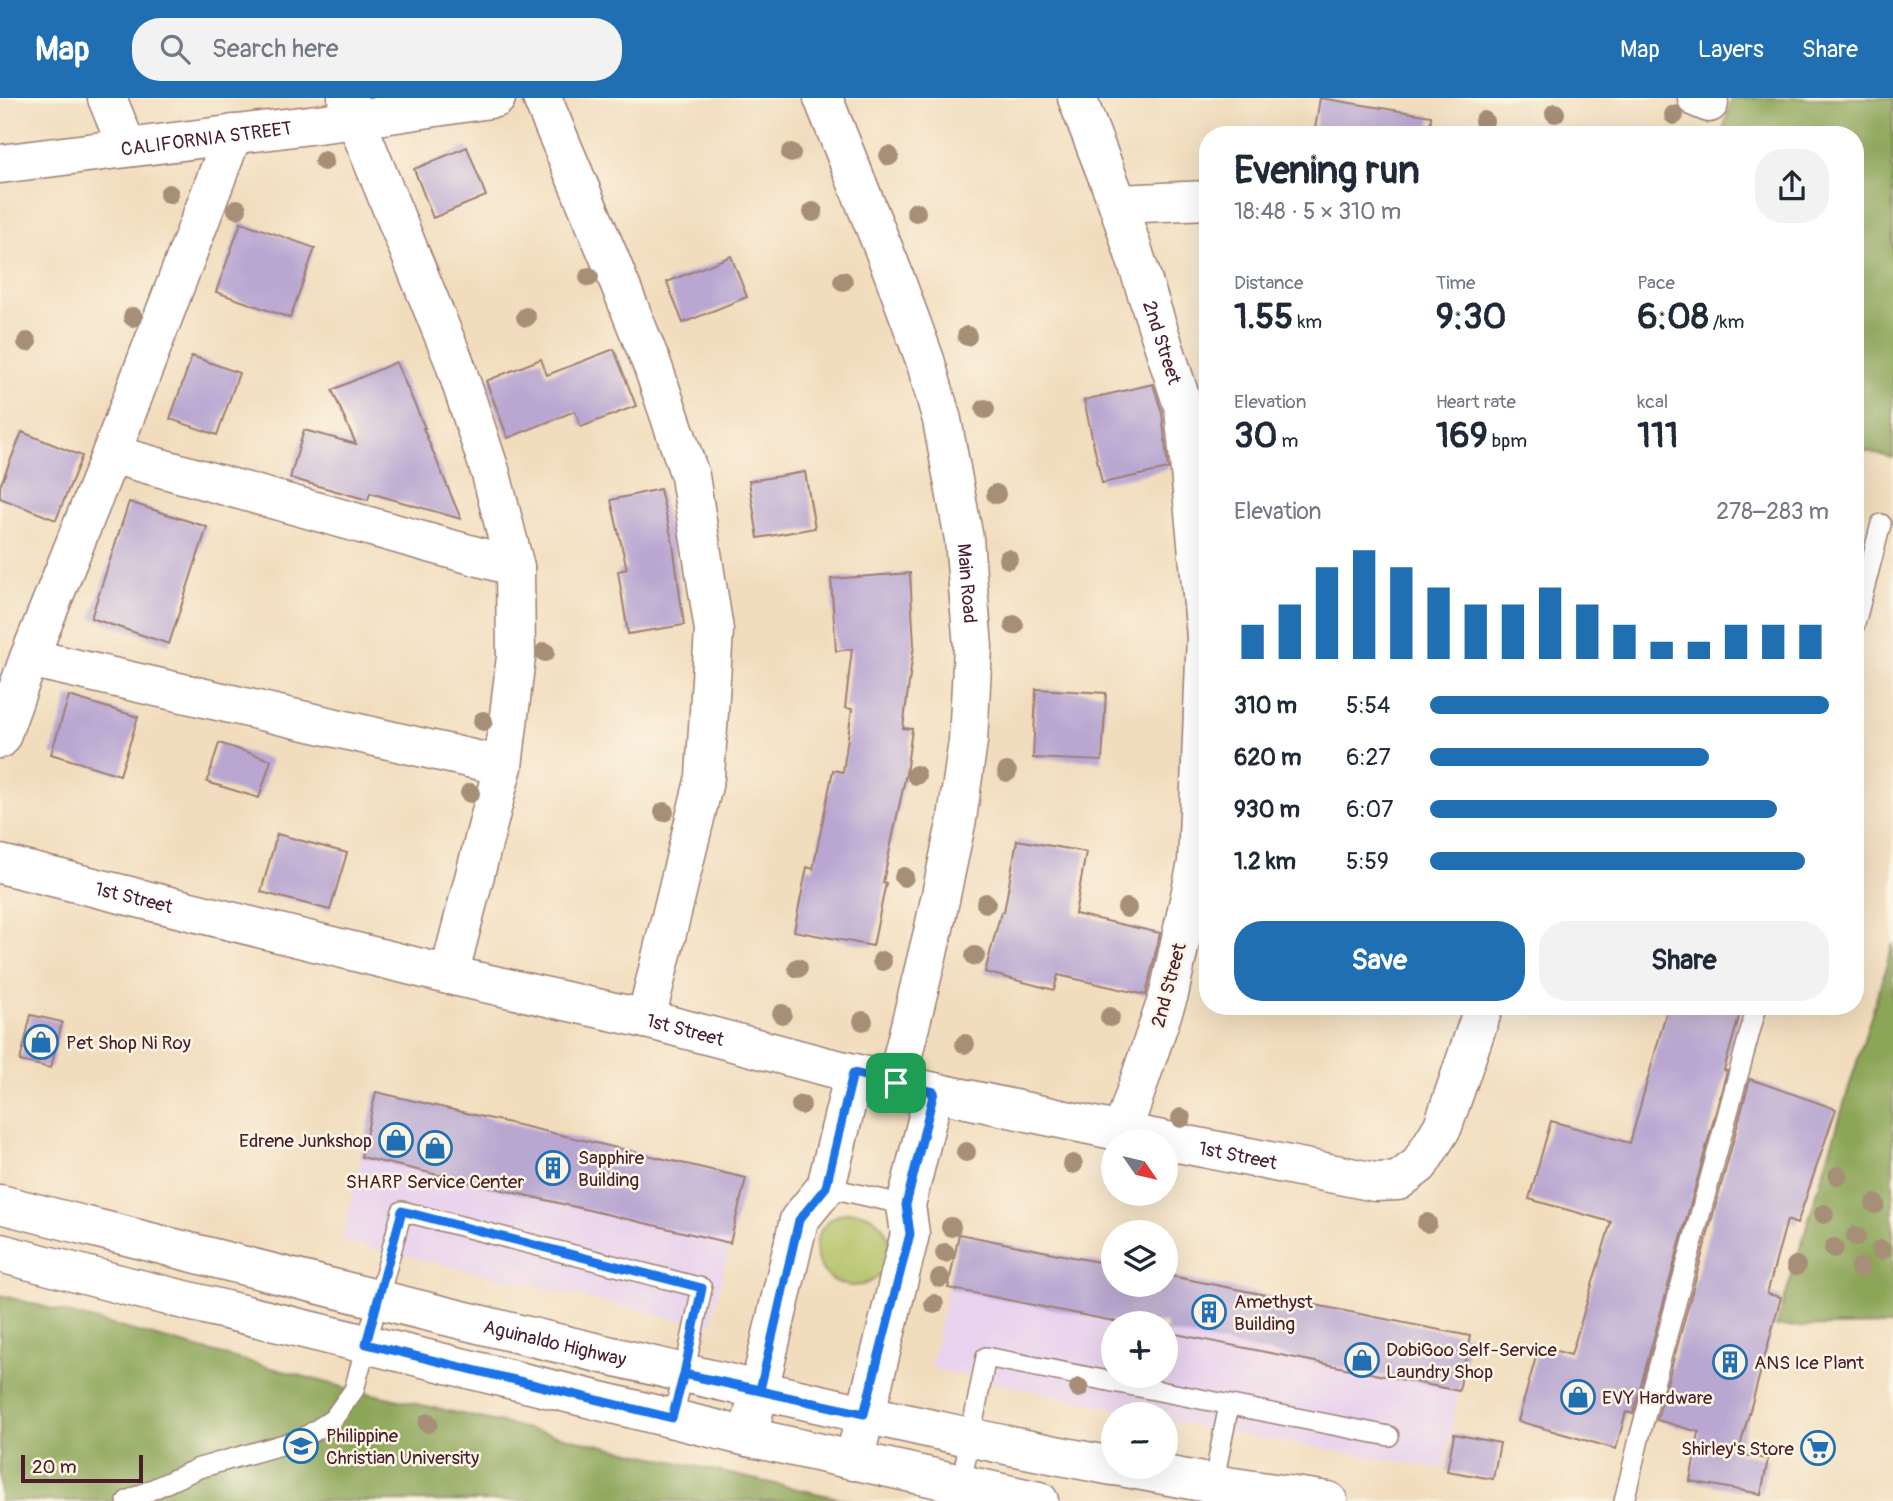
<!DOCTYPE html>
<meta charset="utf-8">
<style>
:root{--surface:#fff;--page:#f2f2f3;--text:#1f2937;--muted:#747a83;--accent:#1f6fb2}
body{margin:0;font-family:Pangolin,sans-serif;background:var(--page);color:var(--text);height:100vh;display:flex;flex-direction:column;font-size:26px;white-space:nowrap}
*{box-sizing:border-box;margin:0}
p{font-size:23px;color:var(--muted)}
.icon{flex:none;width:38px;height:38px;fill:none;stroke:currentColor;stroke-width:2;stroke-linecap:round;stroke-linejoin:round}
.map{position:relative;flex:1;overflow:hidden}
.sheet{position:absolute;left:1199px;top:28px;width:665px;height:889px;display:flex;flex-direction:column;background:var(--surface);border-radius:28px;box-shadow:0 7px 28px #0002}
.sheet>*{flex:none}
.needle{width:46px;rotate:124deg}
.buttons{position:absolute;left:1101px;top:1031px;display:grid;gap:14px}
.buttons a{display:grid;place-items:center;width:77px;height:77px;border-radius:50%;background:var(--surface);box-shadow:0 7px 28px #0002;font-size:35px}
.scale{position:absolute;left:21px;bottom:18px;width:122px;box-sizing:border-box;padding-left:7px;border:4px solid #4a1f2b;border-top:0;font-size:19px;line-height:24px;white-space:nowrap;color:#4a1f2b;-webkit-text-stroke:5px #fcf5e5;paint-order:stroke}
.pin{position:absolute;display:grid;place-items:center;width:60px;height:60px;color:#fff;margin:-30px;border-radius:14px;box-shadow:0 4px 10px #0006}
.round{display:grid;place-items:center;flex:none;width:74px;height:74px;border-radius:28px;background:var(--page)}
.headline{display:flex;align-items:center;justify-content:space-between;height:119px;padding:0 35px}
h1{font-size:38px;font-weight:700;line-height:52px}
.metrics{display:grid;grid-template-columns:repeat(3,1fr);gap:10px;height:119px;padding:7px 35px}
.metrics div{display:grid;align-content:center}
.metrics b{font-size:35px;font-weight:700}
.metrics small{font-size:19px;font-weight:400}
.metrics p{font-size:19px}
.chart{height:196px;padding:14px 35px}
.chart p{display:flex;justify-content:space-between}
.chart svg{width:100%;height:126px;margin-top:7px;stroke:var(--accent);stroke-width:6}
.cta{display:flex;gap:14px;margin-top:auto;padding:14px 35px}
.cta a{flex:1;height:80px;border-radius:28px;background:var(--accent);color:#fff;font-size:28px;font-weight:700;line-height:80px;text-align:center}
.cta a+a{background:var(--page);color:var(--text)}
ul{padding:0 35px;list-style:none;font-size:23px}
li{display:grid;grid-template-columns:112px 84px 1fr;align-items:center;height:52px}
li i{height:18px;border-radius:9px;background:var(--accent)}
header{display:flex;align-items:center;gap:42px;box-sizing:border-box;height:98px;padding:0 35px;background:var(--accent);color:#fff}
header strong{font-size:33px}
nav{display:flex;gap:38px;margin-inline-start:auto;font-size:24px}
.search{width:490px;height:63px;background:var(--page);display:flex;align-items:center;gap:18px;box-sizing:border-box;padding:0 24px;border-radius:28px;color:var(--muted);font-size:26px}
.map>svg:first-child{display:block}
.built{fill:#e8d2ee;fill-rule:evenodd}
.green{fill:#b0c062;stroke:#7d7046;stroke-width:2}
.forest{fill:#8ca658;stroke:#6b6242;stroke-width:2}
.building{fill:#b9a7d1}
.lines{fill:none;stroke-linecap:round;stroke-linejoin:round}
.service-casing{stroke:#9e7e74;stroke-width:22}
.minor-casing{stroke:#9e7e74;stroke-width:41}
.primary-casing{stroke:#9e7e74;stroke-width:41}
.service{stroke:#fff;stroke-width:19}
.minor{stroke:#fff;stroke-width:38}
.primary{stroke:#fff;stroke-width:38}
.tree{fill:#a68f76}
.route-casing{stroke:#fff;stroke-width:14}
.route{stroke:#1a73e8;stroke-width:9}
.labels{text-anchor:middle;stroke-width:5;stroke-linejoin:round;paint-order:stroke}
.street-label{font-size:19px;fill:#4a1f2b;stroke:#fcf5e5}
.poi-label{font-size:19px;fill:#4a1f2b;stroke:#fcf5e5;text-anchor:start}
</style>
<header>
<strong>Map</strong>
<div class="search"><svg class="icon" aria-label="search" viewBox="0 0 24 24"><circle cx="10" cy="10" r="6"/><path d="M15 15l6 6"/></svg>Search here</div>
<nav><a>Map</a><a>Layers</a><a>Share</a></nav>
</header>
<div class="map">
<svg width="1893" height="1403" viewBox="0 0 1893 1403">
<rect width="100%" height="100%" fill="#fcf5e5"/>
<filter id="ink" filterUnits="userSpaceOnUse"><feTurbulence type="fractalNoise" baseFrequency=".0143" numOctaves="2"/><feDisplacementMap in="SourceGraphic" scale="14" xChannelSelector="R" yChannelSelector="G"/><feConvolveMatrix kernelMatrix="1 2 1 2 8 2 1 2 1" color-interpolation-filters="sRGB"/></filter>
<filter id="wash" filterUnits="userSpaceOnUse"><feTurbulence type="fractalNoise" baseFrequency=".00686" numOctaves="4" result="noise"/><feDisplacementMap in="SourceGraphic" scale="28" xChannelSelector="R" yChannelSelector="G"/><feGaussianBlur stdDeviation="1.57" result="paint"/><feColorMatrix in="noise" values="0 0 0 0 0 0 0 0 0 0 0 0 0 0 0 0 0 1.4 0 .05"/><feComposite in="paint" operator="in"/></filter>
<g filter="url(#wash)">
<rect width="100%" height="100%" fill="#f1ddbd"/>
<!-- built -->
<path class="built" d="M 376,994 L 746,1080 L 710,1229 L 342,1143 Z
M 959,1136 L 1113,1167 L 1113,1186 L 1166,1186 L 1166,1177 L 1470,1238 L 1443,1371 L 1204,1331 L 1166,1322 L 1166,1316 L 1137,1316 L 931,1270 ZM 1113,1225 L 1166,1225 L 1166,1278 L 1113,1278 Z"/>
<!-- green -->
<path class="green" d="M816 1151a37 37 0 1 1 74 0a37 37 0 1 1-74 0Z"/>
<!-- forest -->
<path class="forest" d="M 1732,0 L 1893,0 L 1893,360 L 1855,350 L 1855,37 L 1722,37 Z
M 1893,846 L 1893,1227 L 1776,1229 Z
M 0,1197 L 354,1292 L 851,1403 L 0,1403 Z"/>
<g id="blocks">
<!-- building -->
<path class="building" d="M 1320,0 L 1431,18 L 1430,37 L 1314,37 Z
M 467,49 L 486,98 L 433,120 L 414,71 Z
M 241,124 L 315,150 L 290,220 L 216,194 Z
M 731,158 L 747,199 L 683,225 L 667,184 Z
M 614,251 L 636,308 L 581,329 L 575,313 L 508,340 L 486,283 L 541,261 L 547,277 Z
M 192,258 L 239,275 L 217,337 L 170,321 Z
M 396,264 L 425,330 L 423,330 L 461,421 L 370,395 L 368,402 L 290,380 L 304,332 L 356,346 L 332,292 Z
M 1153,286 L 1162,315 L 1168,371 L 1102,385 L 1084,302 Z
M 22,334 L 82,358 L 56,422 L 0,400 L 0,388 Z
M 805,374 L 815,430 L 758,440 L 749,383 Z
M 660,391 L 673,446 L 684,527 L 628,536 L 618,473 L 627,471 L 611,402 Z
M 129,404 L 207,429 L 169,546 L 91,520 Z
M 910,475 L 914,547 L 903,630 L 912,631 L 906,676 L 883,784 L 886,785 L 873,848 L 794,833 L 807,769 L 813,771 L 833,672 L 843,674 L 852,611 L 845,610 L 852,551 L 836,553 L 831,481 Z
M 1036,591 L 1106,595 L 1102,663 L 1033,660 Z
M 69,598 L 138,619 L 120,677 L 51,656 Z
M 219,645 L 271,662 L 259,700 L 207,684 Z
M 277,736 L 347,755 L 330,812 L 261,794 Z
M 1017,742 L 1086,754 L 1075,816 L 1160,835 L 1146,897 L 1058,877 L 1054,892 L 985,874 L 1001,814 L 1004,814 Z
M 1668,908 L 1742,908 L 1724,972 L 1727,973 L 1633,1316 L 1626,1314 L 1616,1351 L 1518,1323 L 1539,1248 L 1571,1257 L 1611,1124 L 1529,1101 L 1551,1023 L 1630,1045 Z
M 31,917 L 62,924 L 51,970 L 20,963 Z
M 1750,981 L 1836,1011 L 1797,1126 L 1787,1122 L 1767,1196 L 1781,1199 L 1738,1356 L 1768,1361 L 1761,1396 L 1690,1383 L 1699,1334 L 1657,1322 Z
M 376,994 L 746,1080 L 730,1145 L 361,1059 Z
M 959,1136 L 1113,1167 L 1113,1186 L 1166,1186 L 1166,1177 L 1470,1238 L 1459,1293 L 1166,1234 L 1166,1225 L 1123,1225 L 948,1190 Z
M 1454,1336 L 1500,1345 L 1493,1381 L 1447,1373 Z"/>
</g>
</g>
<g filter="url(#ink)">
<use href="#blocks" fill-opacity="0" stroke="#9e7e74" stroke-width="2"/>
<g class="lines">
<!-- service casing -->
<g class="service-casing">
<path id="service" d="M 1855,526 L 1881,426
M 826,1089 L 906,1107
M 961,1386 L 986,1259 L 1389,1338
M 1212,1392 L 1229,1307
M 127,1403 L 199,1370 L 302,1341 L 333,1321 L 354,1292 L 402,1113 L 702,1190 L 684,1276 L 672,1320
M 1624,1403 L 1640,1337 L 1757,908"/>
</g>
<!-- minor casing -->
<g class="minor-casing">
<g id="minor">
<path d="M 107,0 L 127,49"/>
<path d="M 347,0 L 454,263 L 491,376 L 515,469 L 516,559 L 503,668 L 449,877"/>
<path d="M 542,0 L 611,164 L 653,269 L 690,378 L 714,532 L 705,679 L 646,921"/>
<path id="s1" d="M 823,0 L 892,172 L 925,262 L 942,322 L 964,441 L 973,549 L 968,643 L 957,721 L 934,830 L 896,985"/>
<path id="s2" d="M 1077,0 L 1118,106 L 1184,311 L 1206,538 L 1197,765 L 1169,896 L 1122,1034"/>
<path d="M 1697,0 L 1709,5"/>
<path id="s3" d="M 0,66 L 357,21 L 496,0"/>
<path d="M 1118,106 L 1208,102"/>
<path d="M 111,356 L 515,469"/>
<path d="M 29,560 L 503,668"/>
<path d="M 0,641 L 29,560 L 111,356 L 233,36"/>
<path id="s4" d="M 0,766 L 449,877 L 646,921 L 828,969 L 934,994 L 1122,1034 L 1375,1084 L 1398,1083 L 1419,1067 L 1443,1028 L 1484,908"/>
<path d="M 748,1339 L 799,1122 L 826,1089 L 854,975"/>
<path d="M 854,1363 L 910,1136 L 906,1107 L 934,994"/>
</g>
</g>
<!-- primary casing -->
<g class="primary-casing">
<g id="primary">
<path id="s5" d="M 0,1106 C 253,1170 505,1235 759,1292 C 877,1319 994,1346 1113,1368"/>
<path d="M 0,1155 L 127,1188 L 748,1339 L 1039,1403"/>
<path d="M 1116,1368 L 1213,1386 L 1328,1403"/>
</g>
</g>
<!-- service -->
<use href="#service" class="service"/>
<!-- minor -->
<use href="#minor" class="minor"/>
<!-- primary -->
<use href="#primary" class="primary"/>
</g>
<!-- trees -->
<g class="tree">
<circle cx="1555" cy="15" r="10"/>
<circle cx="1674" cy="17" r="10"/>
<circle cx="1484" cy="23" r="10"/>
<circle cx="791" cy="55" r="10"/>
<circle cx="889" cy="58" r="10"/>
<circle cx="324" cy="63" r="10"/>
<circle cx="169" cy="96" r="10"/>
<circle cx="237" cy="111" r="10"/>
<circle cx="813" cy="114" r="10"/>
<circle cx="916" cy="114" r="10"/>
<circle cx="589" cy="179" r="10"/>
<circle cx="843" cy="183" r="10"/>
<circle cx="133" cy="219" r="10"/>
<circle cx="526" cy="219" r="10"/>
<circle cx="967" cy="238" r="10"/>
<circle cx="27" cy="244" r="10"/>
<circle cx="985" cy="311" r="10"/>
<circle cx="996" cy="396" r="10"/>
<circle cx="1008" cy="461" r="10"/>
<circle cx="1014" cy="527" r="10"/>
<circle cx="545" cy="554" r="10"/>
<circle cx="483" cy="623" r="10"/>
<circle cx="1007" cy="674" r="10"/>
<circle cx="916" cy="677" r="10"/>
<circle cx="470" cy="695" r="10"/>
<circle cx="664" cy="714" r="10"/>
<circle cx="904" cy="779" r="10"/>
<circle cx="986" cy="805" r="10"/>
<circle cx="1127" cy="810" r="10"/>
<circle cx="975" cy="858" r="10"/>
<circle cx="882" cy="863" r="10"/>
<circle cx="798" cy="870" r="10"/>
<circle cx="782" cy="916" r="10"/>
<circle cx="1110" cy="919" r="10"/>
<circle cx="863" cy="923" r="10"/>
<circle cx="965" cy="946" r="10"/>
<circle cx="801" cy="1007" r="10"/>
<circle cx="1181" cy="1020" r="10"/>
<circle cx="966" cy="1054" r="10"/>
<circle cx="1073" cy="1066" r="10"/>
<circle cx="1838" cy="1078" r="10"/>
<circle cx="1875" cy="1106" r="10"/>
<circle cx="1824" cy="1116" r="10"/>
<circle cx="1427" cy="1125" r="10"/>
<circle cx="951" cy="1129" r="10"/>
<circle cx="1856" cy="1138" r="10"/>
<circle cx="1834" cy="1150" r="10"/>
<circle cx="1881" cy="1152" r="10"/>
<circle cx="945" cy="1155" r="10"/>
<circle cx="1796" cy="1168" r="10"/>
<circle cx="1860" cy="1170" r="10"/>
<circle cx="940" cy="1180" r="10"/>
<circle cx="934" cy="1206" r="10"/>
<circle cx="1079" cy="1290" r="10"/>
<circle cx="428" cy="1325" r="10"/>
</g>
</g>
<g class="lines" filter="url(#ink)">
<!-- route casing -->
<g class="route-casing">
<path id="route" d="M 896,985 L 853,975 L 826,1089 L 799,1122 L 760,1292 L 684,1276 L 702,1190 L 402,1113 L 366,1246 L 672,1320 L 684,1276 L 864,1316 L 910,1136 L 906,1107 L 934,994 L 896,985"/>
</g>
<!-- route -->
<use href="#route" class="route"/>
</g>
<!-- icons -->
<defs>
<g id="shop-ring" transform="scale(1.75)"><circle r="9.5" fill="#fcf5e5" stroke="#1f6fb2" stroke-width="1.5"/><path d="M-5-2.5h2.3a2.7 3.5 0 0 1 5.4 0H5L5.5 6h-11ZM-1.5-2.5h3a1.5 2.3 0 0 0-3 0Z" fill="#1f6fb2"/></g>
<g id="building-ring" transform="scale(1.75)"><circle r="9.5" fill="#fcf5e5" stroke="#1f6fb2" stroke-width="1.5"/><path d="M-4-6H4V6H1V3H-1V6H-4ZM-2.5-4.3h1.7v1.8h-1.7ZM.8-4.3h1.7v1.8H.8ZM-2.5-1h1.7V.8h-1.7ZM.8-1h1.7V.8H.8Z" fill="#1f6fb2"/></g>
<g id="university-ring" transform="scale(1.75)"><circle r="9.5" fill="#fcf5e5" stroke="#1f6fb2" stroke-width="1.5"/><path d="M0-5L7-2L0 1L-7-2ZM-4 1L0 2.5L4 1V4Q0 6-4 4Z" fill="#1f6fb2"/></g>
<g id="supermarket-ring" transform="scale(1.75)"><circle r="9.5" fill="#fcf5e5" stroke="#1f6fb2" stroke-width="1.5"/><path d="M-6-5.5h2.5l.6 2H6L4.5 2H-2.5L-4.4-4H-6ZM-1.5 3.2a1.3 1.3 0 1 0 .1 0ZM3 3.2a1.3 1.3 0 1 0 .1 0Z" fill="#1f6fb2"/></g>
</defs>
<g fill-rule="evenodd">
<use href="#shop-ring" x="41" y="944"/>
<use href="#shop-ring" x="396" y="1042"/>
<use href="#shop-ring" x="435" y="1050"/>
<use href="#building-ring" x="553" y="1070"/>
<use href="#building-ring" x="1209" y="1214"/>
<use href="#shop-ring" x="1362" y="1262"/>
<use href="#building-ring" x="1730" y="1264"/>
<use href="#shop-ring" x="1578" y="1299"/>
<use href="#university-ring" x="301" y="1348"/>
<use href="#supermarket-ring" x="1818" y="1350"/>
</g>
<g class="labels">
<!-- street labels -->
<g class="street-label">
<text dy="7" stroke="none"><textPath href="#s3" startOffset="208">CALIFORNIA STREET</textPath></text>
<text dy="7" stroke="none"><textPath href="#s2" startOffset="259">2nd Street</textPath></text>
<text dy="7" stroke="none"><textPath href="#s1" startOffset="509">Main Road</textPath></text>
<text dy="7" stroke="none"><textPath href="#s4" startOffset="138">1st Street</textPath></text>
<text transform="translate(1168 887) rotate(-75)" y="7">2nd Street</text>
<text dy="7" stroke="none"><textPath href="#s4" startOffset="705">1st Street</textPath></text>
<text dy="7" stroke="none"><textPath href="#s4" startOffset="1272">1st Street</textPath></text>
<text dy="7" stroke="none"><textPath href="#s5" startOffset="572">Aguinaldo Highway</textPath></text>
</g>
<!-- poi labels -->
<g class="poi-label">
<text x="66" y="951">Pet Shop Ni Roy</text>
<text x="372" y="1049" text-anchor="end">Edrene Junkshop</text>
<text x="578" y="1066">Sapphire<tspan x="578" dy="22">Building</tspan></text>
<text x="435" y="1090" text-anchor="middle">SHARP Service Center</text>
<text x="1234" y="1210">Amethyst<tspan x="1234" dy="22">Building</tspan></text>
<text x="1386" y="1258">DobiGoo Self-Service<tspan x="1386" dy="22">Laundry Shop</tspan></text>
<text x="1754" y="1271">ANS Ice Plant</text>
<text x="1602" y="1306">EVY Hardware</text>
<text x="326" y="1344">Philippine<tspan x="326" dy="22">Christian University</tspan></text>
<text x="1794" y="1357" text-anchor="end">Shirley's Store</text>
</g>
</g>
</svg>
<div class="buttons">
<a><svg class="needle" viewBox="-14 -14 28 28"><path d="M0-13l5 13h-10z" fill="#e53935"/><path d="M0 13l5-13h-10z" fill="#747a83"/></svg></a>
<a><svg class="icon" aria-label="layers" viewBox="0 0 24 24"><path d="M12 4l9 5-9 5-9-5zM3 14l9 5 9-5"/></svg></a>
<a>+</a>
<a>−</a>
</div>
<div class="scale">20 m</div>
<div class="pin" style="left:896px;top:985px;background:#1e9e55"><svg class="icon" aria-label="arrive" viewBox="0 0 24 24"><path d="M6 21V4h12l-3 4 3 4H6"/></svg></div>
<section class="sheet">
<div class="headline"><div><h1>Evening run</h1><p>18:48 · 5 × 310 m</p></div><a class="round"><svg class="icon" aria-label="share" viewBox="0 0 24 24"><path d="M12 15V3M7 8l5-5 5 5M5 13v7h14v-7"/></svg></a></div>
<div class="metrics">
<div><p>Distance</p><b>1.55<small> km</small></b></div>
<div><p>Time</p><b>9:30</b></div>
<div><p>Pace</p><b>6:08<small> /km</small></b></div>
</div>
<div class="metrics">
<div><p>Elevation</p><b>30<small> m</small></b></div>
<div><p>Heart rate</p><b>169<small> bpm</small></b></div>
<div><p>kcal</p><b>111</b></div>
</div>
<div class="chart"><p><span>Elevation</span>278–283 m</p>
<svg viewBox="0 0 160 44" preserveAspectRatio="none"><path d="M5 44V32M15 44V25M25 44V12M35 44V6M45 44V12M55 44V19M65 44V25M75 44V25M85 44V19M95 44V25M105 44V32M115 44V38M125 44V38M135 44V32M145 44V32M155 44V32"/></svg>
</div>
<ul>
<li><b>310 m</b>5:54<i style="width:100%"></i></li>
<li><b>620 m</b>6:27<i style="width:70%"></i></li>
<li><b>930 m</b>6:07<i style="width:87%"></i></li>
<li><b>1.2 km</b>5:59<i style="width:94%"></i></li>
</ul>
<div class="cta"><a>Save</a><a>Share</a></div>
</section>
</div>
